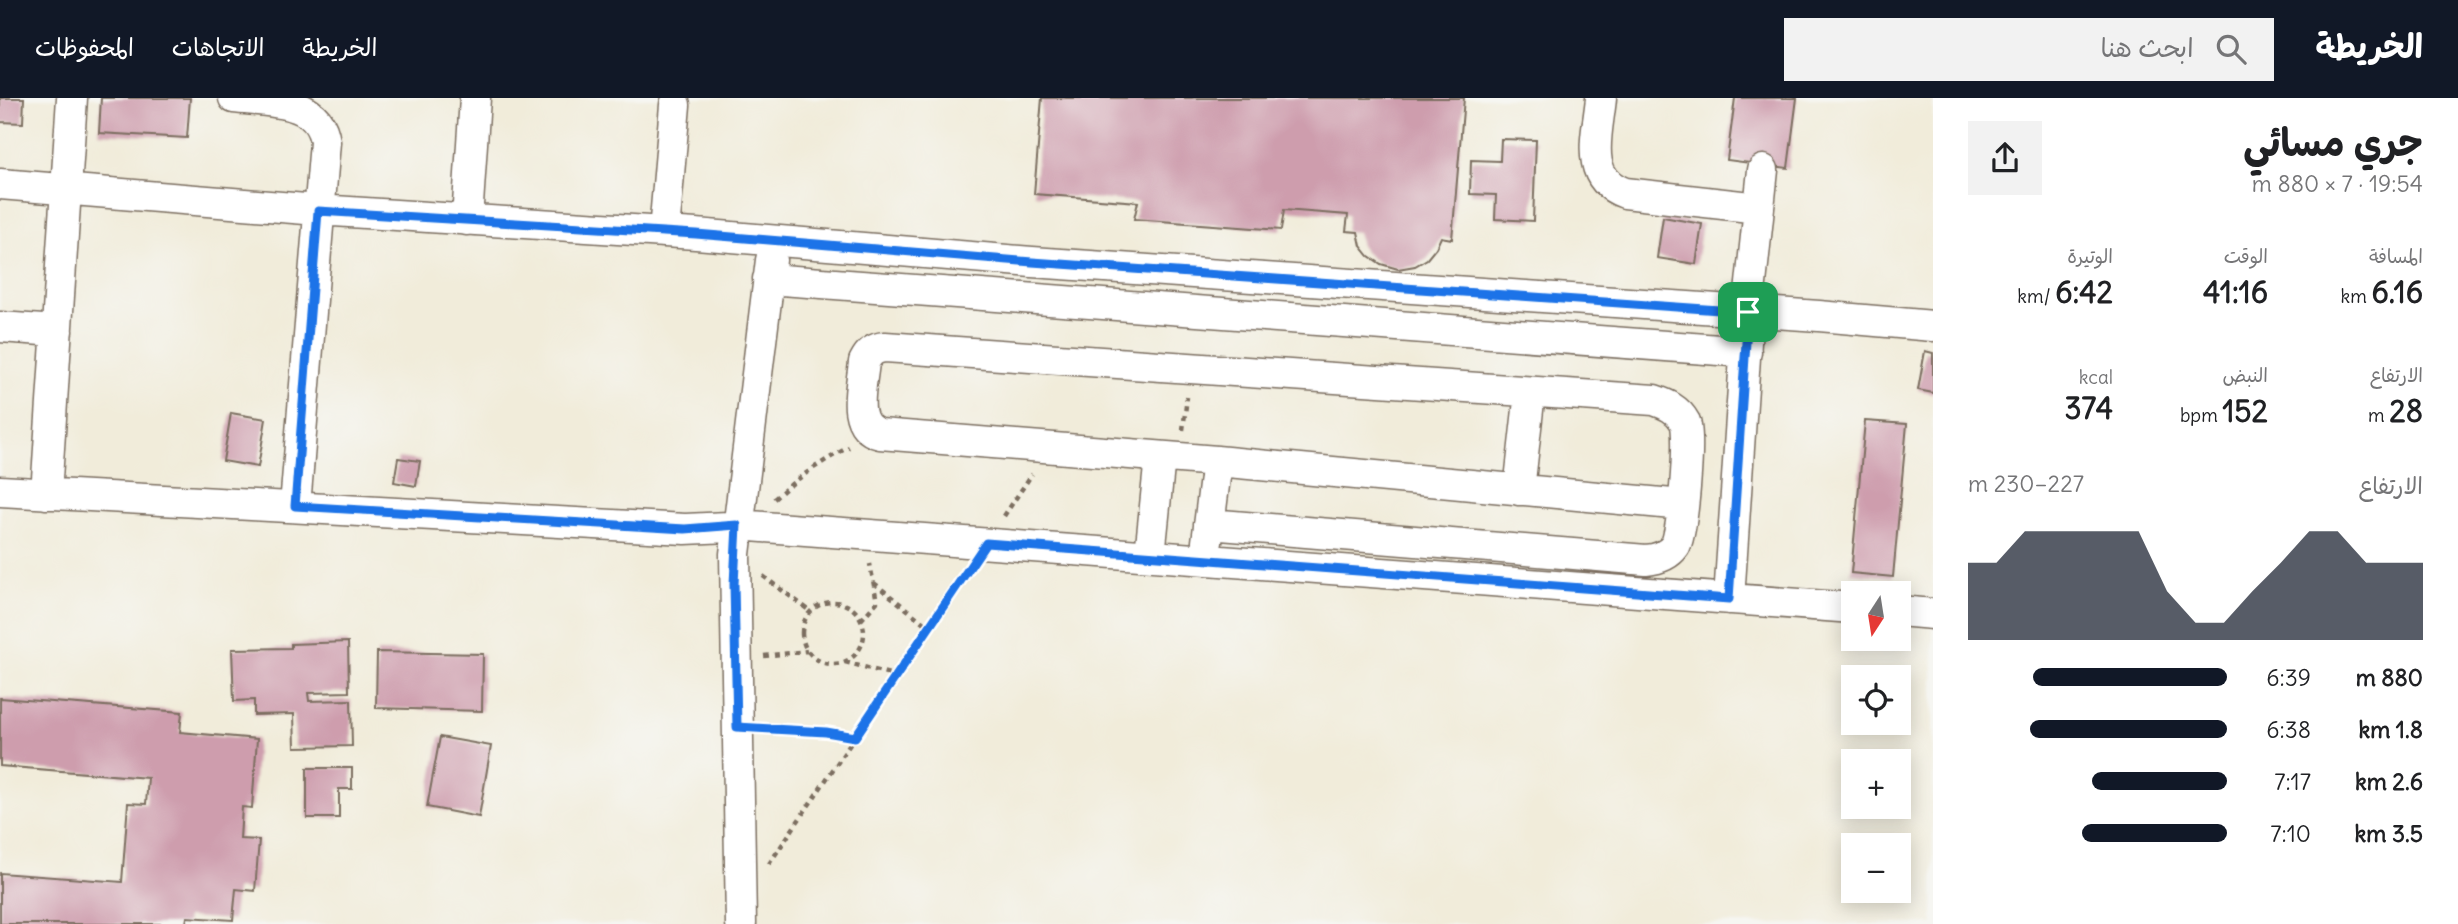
<!DOCTYPE html>
<html lang="ar">
<meta charset="utf-8">
<style>
:root{--surface:#fff;--page:#f2f2f2;--text:#202124;--muted:#757577;--accent:#111827}
body{margin:0;font-family:Delius,"Playpen Sans Arabic",sans-serif;background:var(--page);color:var(--text);direction:rtl;height:100vh;display:flex;flex-direction:column;font-size:26px;white-space:nowrap}
*{box-sizing:border-box;margin:0}
p{font-size:23px;color:var(--muted)}
.icon{flex:none;width:38px;height:38px;fill:none;stroke:currentColor;stroke-width:2;stroke-linecap:round;stroke-linejoin:round}
.map{position:relative;flex:1;overflow:hidden;direction:ltr}
.drawer{display:flex;flex-direction:column;background:var(--surface);width:525px}
.drawer>*{flex:none}
.needle{width:46px;rotate:192deg}
.tools{position:absolute;left:1841px;top:483px;display:grid;gap:14px}
.tools a{display:grid;place-items:center;width:70px;height:70px;border-radius:0px;background:var(--surface);box-shadow:0 4px 18px #0003;font-size:35px}
.pin{position:absolute;display:grid;place-items:center;width:60px;height:60px;color:#fff;margin:-30px;border-radius:14px;box-shadow:0 4px 10px #0006}
.round{display:grid;place-items:center;flex:none;width:74px;height:74px;border-radius:0px;background:var(--page)}
.summary{display:flex;align-items:center;justify-content:space-between;height:119px;padding:0 35px}
h1{font-size:38px;font-weight:700;line-height:52px}
.metrics{display:grid;grid-template-columns:repeat(3,1fr);gap:10px;height:119px;padding:7px 35px}
.metrics div{display:grid;align-content:center}
.metrics b{font-size:30px;font-weight:700}
.metrics small{font-size:19px;font-weight:400}
.metrics p{font-size:19px}
.chart{height:196px;padding:14px 35px}
.chart p{display:flex;justify-content:space-between}
.chart svg{width:100%;height:126px;margin-top:7px;fill:var(--accent);opacity:.7}
ul{padding:0 35px;list-style:none;font-size:23px}
li{display:grid;grid-template-columns:112px 84px 1fr;align-items:center;height:52px}
li i{height:18px;border-radius:9px;background:var(--accent)}
header{display:flex;align-items:center;gap:42px;box-sizing:border-box;height:98px;padding:0 35px;background:var(--accent);color:#fff}
header strong{font-size:33px}
nav{display:flex;gap:38px;margin-inline-start:auto;font-size:24px}
.search{width:490px;height:63px;background:var(--page);display:flex;align-items:center;gap:18px;box-sizing:border-box;padding:0 24px;border-radius:0px;color:var(--muted);font-size:26px}
main{display:flex;flex:1;min-height:0}
.map>svg:first-child{display:block}
.building{fill:#ce9dad}
.lines{fill:none;stroke-linecap:round;stroke-linejoin:round}
.minor-casing{stroke:#7b6e60;stroke-width:33}
.path{stroke:#7b6e60;stroke-width:4.5;stroke-dasharray:5 5;stroke-linecap:butt}
.minor{stroke:#fff;stroke-width:30}
.route-casing{stroke:#fff;stroke-width:14}
.route{stroke:#1a73e8;stroke-width:9}
</style>
<header>
<strong>الخريطة</strong>
<div class="search"><svg class="icon" aria-label="search" viewBox="0 0 24 24"><circle cx="10" cy="10" r="6"/><path d="M15 15l6 6"/></svg>ابحث هنا</div>
<nav><a>الخريطة</a><a>الاتجاهات</a><a>المحفوظات</a></nav>
</header>
<main>
<section class="drawer">
<div class="summary"><div><h1>جري مسائي</h1><p>19:54 · 7 × 880 m</p></div><a class="round"><svg class="icon" aria-label="share" viewBox="0 0 24 24"><path d="M12 15V3M7 8l5-5 5 5M5 13v7h14v-7"/></svg></a></div>
<div class="metrics">
<div><p>المسافة</p><b>6.16<small> km</small></b></div>
<div><p>الوقت</p><b>41:16</b></div>
<div><p>الوتيرة</p><b>6:42<small> /km</small></b></div>
</div>
<div class="metrics">
<div><p>الارتفاع</p><b>28<small> m</small></b></div>
<div><p>النبض</p><b>152<small> bpm</small></b></div>
<div><p>kcal</p><b>374</b></div>
</div>
<div class="chart"><p><span>الارتفاع</span>227–230 m</p>
<svg viewBox="0 0 160 44" preserveAspectRatio="none"><path d="M0 44V17L10 17L20 6L30 6L40 6L50 6L60 6L70 27L80 38L90 38L100 27L110 17L120 6L130 6L140 17L150 17L160 17V44z"/></svg>
</div>
<ul>
<li><b>880 m</b>6:39<i style="width:75%"></i></li>
<li><b>1.8 km</b>6:38<i style="width:76%"></i></li>
<li><b>2.6 km</b>7:17<i style="width:52%"></i></li>
<li><b>3.5 km</b>7:10<i style="width:56%"></i></li>
</ul>
</section>
<div class="map">
<svg width="1933" height="826" viewBox="0 0 1933 826">
<rect width="100%" height="100%" fill="#f6f6f2"/>
<filter id="ink" filterUnits="userSpaceOnUse"><feTurbulence type="fractalNoise" baseFrequency=".0143" numOctaves="2"/><feDisplacementMap in="SourceGraphic" scale="14" xChannelSelector="R" yChannelSelector="G"/><feConvolveMatrix kernelMatrix="1 2 1 2 8 2 1 2 1" color-interpolation-filters="sRGB"/></filter>
<filter id="wash" filterUnits="userSpaceOnUse"><feTurbulence type="fractalNoise" baseFrequency=".00686" numOctaves="4" result="noise"/><feDisplacementMap in="SourceGraphic" scale="28" xChannelSelector="R" yChannelSelector="G"/><feGaussianBlur stdDeviation="1.57" result="paint"/><feColorMatrix in="noise" values="0 0 0 0 0 0 0 0 0 0 0 0 0 0 0 0 0 1.4 0 .05"/><feComposite in="paint" operator="in"/></filter>
<g filter="url(#wash)">
<rect width="100%" height="100%" fill="#f1ecda"/>
<g id="blocks">
<!-- building -->
<path class="building" d="M 0,0 L 24,0 L 23,25 L 0,24 Z
M 101,0 L 190,0 L 187,40 L 99,35 Z
M 1042,0 L 1464,0 L 1452,141 L 1441,139 L 1436,150 L 1427,161 L 1415,168 L 1398,171 L 1381,166 L 1369,158 L 1361,148 L 1358,134 L 1346,133 L 1348,117 L 1284,112 L 1281,132 L 1134,121 L 1138,104 L 1034,96 Z
M 1735,0 L 1797,0 L 1788,70 L 1727,62 Z
M 1501,41 L 1536,42 L 1533,123 L 1495,121 L 1496,97 L 1470,96 L 1471,62 L 1500,63 Z
M 1663,119 L 1702,126 L 1696,166 L 1657,160 Z
M 1925,253 L 1933,255 L 1933,295 L 1918,292 Z
M 231,315 L 266,321 L 258,369 L 223,363 Z
M 1865,323 L 1907,326 L 1893,479 L 1851,475 Z
M 398,360 L 420,363 L 416,388 L 394,384 Z
M 348,544 L 349,594 L 308,595 L 309,603 L 351,602 L 352,648 L 295,649 L 294,616 L 254,617 L 254,602 L 234,603 L 232,551 L 291,550 L 291,546 Z
M 377,554 L 483,556 L 482,613 L 376,610 Z
M 0,600 L 182,614 L 180,634 L 257,641 L 252,710 L 242,709 L 240,741 L 259,742 L 255,793 L 236,791 L 233,822 L 187,819 L 186,826 L 0,826 L 0,775 L 122,784 L 128,705 L 146,706 L 148,680 L 0,668 Z
M 440,639 L 491,648 L 479,719 L 427,709 Z
M 307,670 L 352,670 L 352,691 L 339,691 L 339,720 L 307,720 Z"/>
</g>
</g>
<g filter="url(#ink)">
<use href="#blocks" fill-opacity="0" stroke="#7b6e60" stroke-width="2"/>
<g class="lines">
<!-- minor casing -->
<g class="minor-casing">
<path id="minor" d="M 234,0 C 269,4 319,0 325,44 L 295,408
M 1601,0 C 1598,35 1582,80 1625,95 L 1759,110
M 0,86 L 318,112 L 696,136 L 1032,164 L 1819,218 L 1933,228
M 467,122 L 475,0
M 664,134 L 675,7
M 768,181 L 1746,254
M 0,229 L 57,233
M 1519,392 L 1530,294
M 0,393 L 685,431 L 750,428 L 1853,510
M 46,396 L 72,0
M 1209,426 L 1646,462 C 1657,461 1668,458 1675,448 C 1683,437 1691,336 1685,324 C 1678,311 1666,306 1654,302 L 885,249 C 874,250 869,254 864,264 C 862,288 849,328 880,336 L 1217,363 L 1683,407
M 1207,444 L 1217,363
M 1150,457 L 1160,359
M 1729,501 L 1748,214 L 1763,72
M 1899,513 L 1933,516
M 741,826 L 735,456 L 771,162"/>
</g>
<!-- path -->
<path class="path" d="M 1183,332 L 1187,299
M 774,401 C 797,380 821,364 849,349
M 1004,418 L 1032,376
M 763,478 L 810,513
M 874,485 L 929,529
M802 535a31 31 0 1 1 62 0a31 31 0 1 1-62 0Z
M 861,522 L 877,504 L 870,466
M 764,558 L 807,553
M 845,564 L 897,578
M 765,630 L 826,634 L 855,639
M 769,766 L 968,472"/>
<!-- minor -->
<use href="#minor" class="minor"/>
</g>
</g>
<g class="lines" filter="url(#ink)">
<!-- route casing -->
<g class="route-casing">
<path id="route" d="M 318,113 L 696,136 L 1032,164 L 1748,214 L 1729,501 L 986,445 L 855,639 L 826,634 L 737,629 L 734,486 L 737,427 L 685,431 L 295,408 Z"/>
</g>
<!-- route -->
<use href="#route" class="route"/>
</g>
</svg>
<div class="tools">
<a><svg class="needle" viewBox="-14 -14 28 28"><path d="M0-13l5 13h-10z" fill="#e53935"/><path d="M0 13l5-13h-10z" fill="#757577"/></svg></a>
<a><svg class="icon" aria-label="locate" viewBox="0 0 24 24"><circle cx="12" cy="12" r="6"/><path d="M12 2v4M12 18v4M2 12h4M18 12h4"/></svg></a>
<a>+</a>
<a>−</a>
</div>
<div class="pin" style="left:1748px;top:214px;background:#1e9e55"><svg class="icon" aria-label="arrive" viewBox="0 0 24 24"><path d="M6 21V4h12l-3 4 3 4H6"/></svg></div>
</div>
</main>
